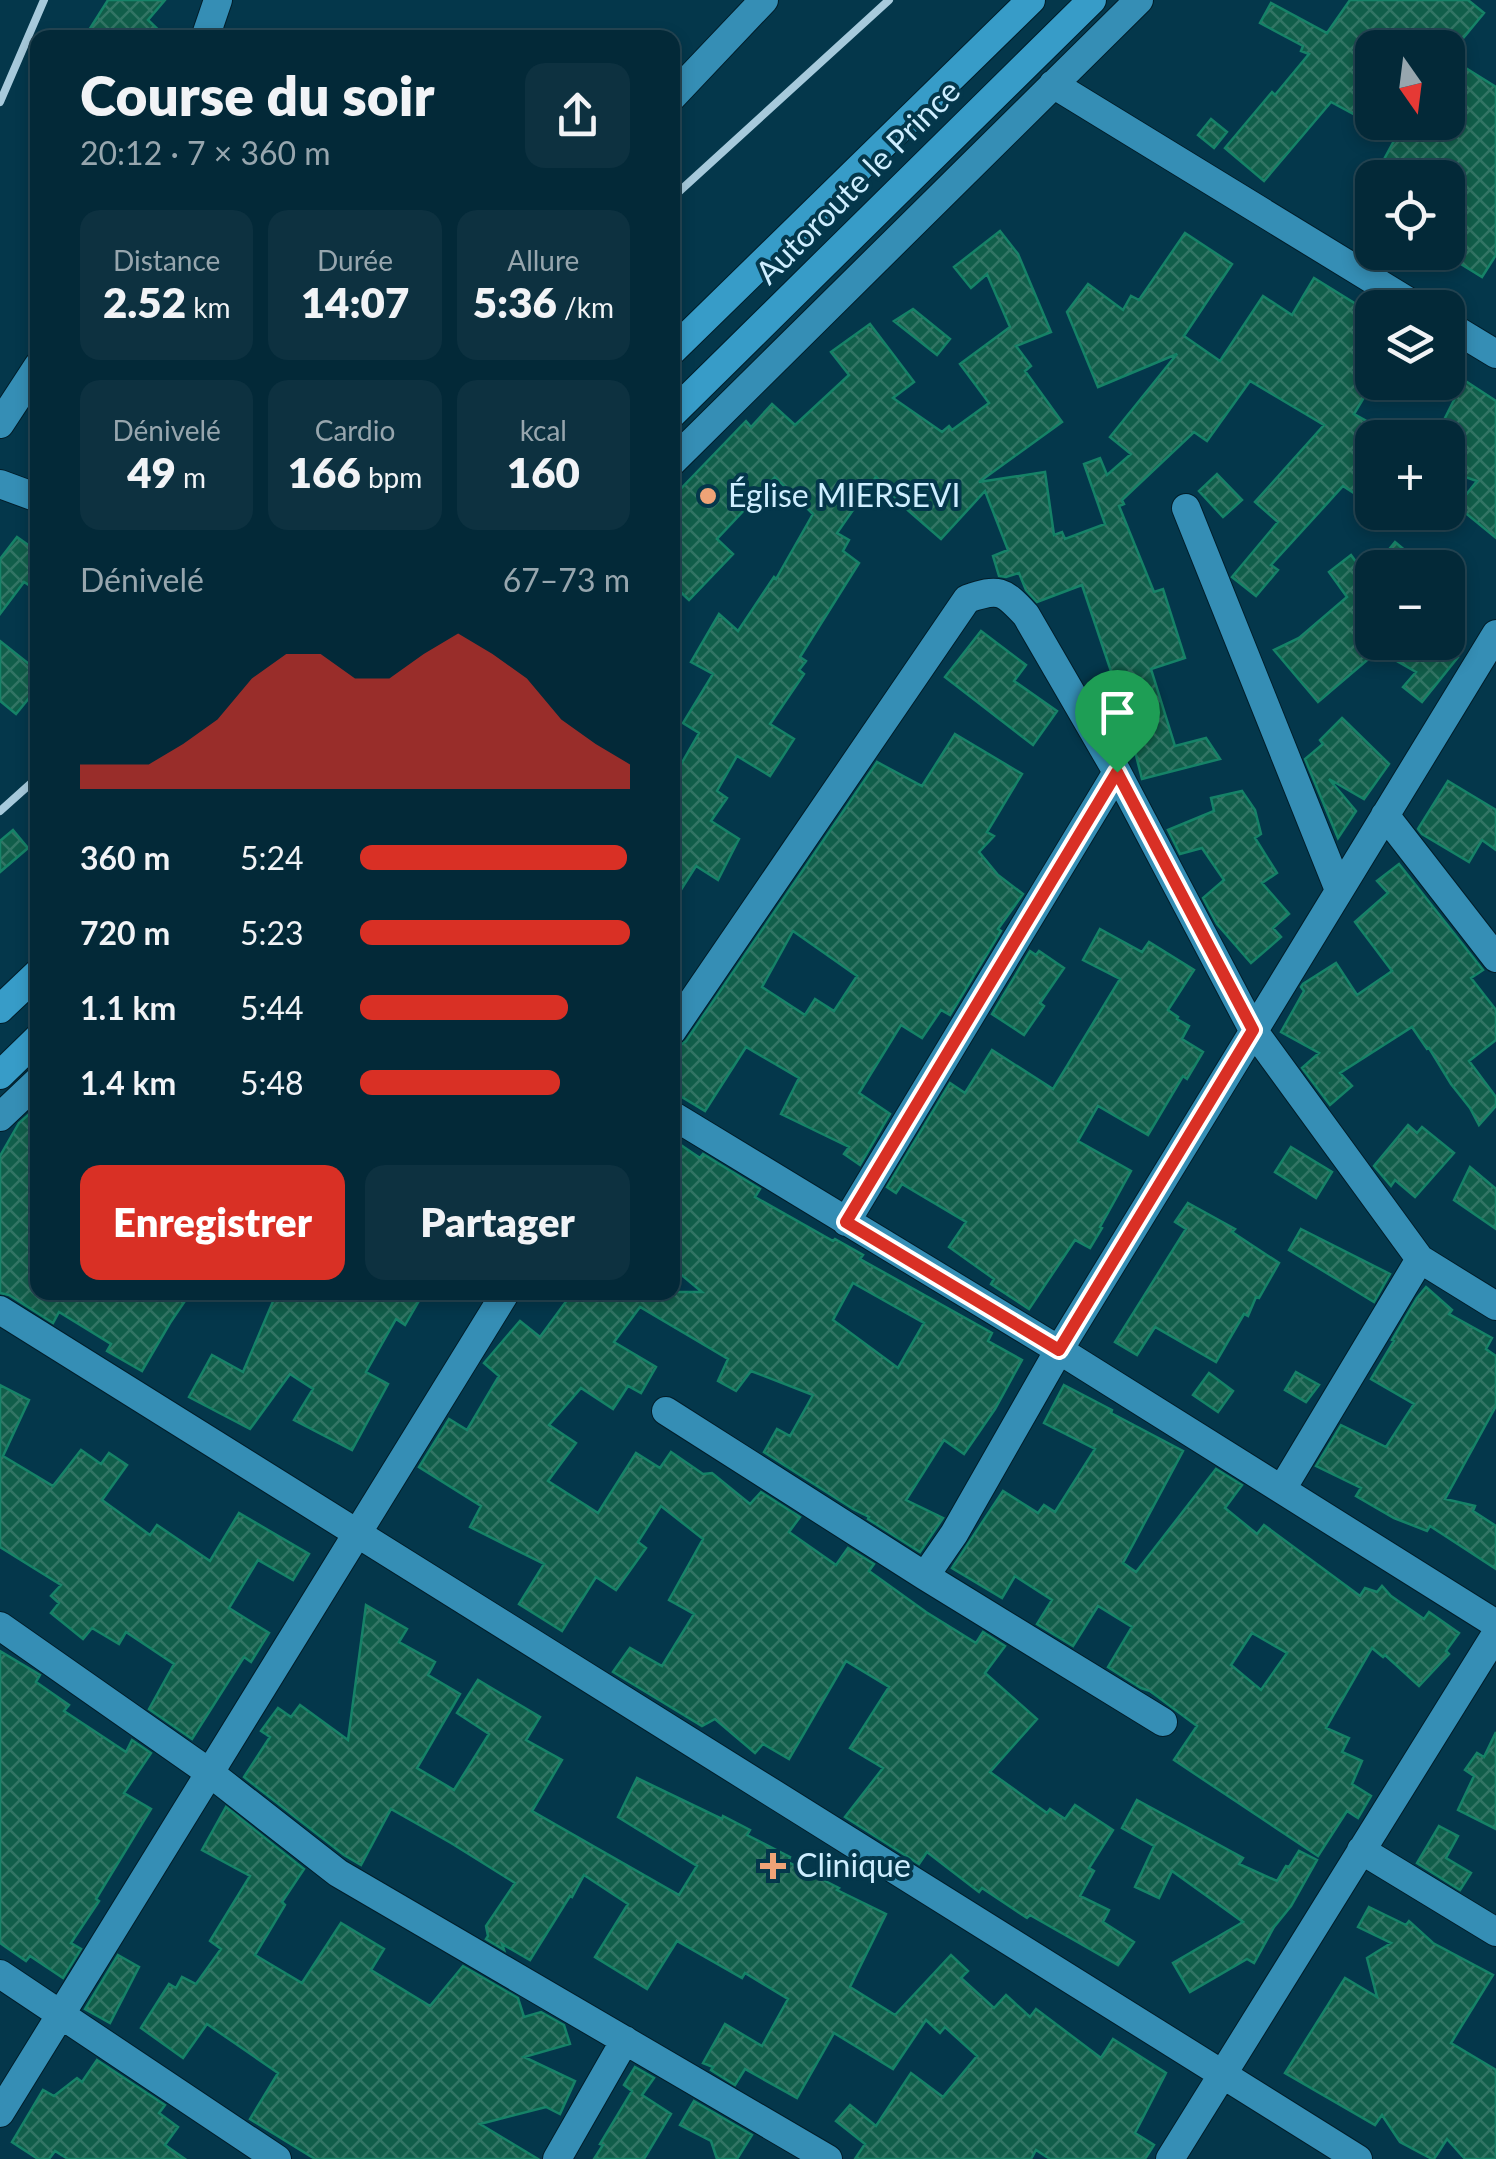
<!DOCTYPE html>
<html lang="fr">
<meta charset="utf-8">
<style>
:root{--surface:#032938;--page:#0d3140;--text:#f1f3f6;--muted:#97a6ae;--line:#244553;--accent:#d93025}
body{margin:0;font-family:Lato,sans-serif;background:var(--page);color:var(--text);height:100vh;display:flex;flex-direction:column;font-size:38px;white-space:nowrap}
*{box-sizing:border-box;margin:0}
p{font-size:32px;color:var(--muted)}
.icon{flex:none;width:55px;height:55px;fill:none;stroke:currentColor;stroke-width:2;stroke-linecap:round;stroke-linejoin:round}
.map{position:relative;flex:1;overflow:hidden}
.panel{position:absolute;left:30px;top:30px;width:650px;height:1270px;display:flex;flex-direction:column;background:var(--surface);border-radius:20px;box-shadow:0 5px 15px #0003,0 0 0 2px var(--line)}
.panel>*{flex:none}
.needle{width:65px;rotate:166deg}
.fabs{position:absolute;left:1355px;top:30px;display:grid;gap:20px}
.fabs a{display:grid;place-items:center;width:110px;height:110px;border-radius:20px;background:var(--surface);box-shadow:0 5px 15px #0003,0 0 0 2px var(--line);font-size:50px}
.pin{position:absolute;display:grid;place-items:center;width:85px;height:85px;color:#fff;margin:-102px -42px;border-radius:50% 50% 50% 0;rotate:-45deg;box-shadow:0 0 10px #0007}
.pin .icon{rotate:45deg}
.round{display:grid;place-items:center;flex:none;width:105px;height:105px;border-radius:20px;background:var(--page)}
.head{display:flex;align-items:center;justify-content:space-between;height:170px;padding:0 50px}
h1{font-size:55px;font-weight:800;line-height:75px}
.figures{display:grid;grid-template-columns:repeat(3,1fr);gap:15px;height:170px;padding:10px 50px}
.figures div{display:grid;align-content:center;border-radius:20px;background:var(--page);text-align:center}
.figures b{font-size:42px;font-weight:800}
.figures small{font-size:28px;font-weight:400}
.figures p{font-size:28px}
.chart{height:280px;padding:20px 50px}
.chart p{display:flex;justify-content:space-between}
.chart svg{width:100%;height:180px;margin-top:10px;fill:var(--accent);opacity:.7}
.button{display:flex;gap:20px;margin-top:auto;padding:20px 50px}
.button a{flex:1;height:115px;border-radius:20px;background:var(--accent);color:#fff;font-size:40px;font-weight:800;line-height:115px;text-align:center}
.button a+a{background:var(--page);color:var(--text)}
ul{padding:0 50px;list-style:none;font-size:32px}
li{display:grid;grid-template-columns:160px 120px 1fr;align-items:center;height:75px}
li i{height:25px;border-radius:12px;background:var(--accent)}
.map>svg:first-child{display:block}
.building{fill:url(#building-cross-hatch);stroke:#168267;stroke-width:2.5;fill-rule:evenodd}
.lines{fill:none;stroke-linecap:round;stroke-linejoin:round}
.minor-casing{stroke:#021d29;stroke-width:30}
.primary-casing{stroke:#021d29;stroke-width:30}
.minor{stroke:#358eb5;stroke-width:28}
.primary{stroke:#379cc8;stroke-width:28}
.rail{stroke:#a7cadc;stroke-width:8}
.route-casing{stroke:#fff;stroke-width:20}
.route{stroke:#d93025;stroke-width:12}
.poi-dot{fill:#efa377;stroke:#04374b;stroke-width:4}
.labels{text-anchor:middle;stroke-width:8;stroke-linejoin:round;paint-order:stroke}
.street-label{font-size:32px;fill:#ceeeff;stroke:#04374b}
.poi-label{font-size:32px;fill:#ceeeff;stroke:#04374b;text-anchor:start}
</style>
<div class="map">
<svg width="1496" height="2159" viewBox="0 0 1496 2159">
<defs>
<pattern id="building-cross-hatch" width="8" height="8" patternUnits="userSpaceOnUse" patternTransform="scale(2.5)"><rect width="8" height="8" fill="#115e4a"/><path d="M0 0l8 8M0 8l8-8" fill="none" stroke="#327565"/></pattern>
</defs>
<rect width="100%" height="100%" fill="#04374b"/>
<!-- building -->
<path class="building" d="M 108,0 L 165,0 L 148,20 L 167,38 L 84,38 Z
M 1350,0 L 1468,0 L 1484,13 L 1455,48 L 1372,48 L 1372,122 L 1448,122 L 1448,57 L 1496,87 L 1496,255 L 1482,277 L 1448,256 L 1448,178 L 1374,178 L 1396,137 L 1331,102 L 1264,181 L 1225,148 L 1272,92 L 1275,95 L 1309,54 L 1301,51 L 1303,46 L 1260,23 L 1271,3 L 1327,33 Z
M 1211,119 L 1227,132 L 1214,148 L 1198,135 Z
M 1000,231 L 1018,254 L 1051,332 L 1016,346 L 1031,366 L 1025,371 L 1062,422 L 979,482 L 1045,472 L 1054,535 L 1062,532 L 1065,539 L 1105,524 L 1084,464 L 1100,458 L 1107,475 L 1131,454 L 1110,437 L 1177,354 L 1098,387 L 1067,312 L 1088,284 L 1123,310 L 1131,296 L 1139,300 L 1185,233 L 1232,264 L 1184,336 L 1220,361 L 1263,296 L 1292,315 L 1314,278 L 1372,314 L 1372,384 L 1354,414 L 1372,424 L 1372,505 L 1343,486 L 1271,565 L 1278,570 L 1256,596 L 1232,577 L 1278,522 L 1255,502 L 1324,425 L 1250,381 L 1207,441 L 1194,432 L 1122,500 L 1124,504 L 1119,506 L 1154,592 L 1163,589 L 1185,658 L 1151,669 L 1175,746 L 1206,738 L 1220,759 L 1142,779 L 1127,720 L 1110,724 L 1098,698 L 1118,692 L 1082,585 L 1037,602 L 1026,590 L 1019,573 L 1006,577 L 999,576 L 993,556 L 1008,550 L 985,491 L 941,539 L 903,506 L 876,477 L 837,533 L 849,540 L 843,551 L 859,563 L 800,657 L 806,661 L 799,670 L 804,674 L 770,724 L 794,739 L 770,776 L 737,756 L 717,791 L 727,798 L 711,821 L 739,839 L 718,880 L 696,866 L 672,904 L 672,780 L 699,733 L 683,723 L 713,674 L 691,662 L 719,614 L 738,631 L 774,577 L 776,579 L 813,514 L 775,477 L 717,539 L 733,554 L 689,600 L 672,584 L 672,498 L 746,421 L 751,427 L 772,404 L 795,425 L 849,375 L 831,352 L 870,324 L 914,382 L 893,398 L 942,432 L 949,426 L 952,430 L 989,403 L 960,364 L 1010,327 L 987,274 L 971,288 L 954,267 Z
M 913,309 L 950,339 L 937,355 L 894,321 Z
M 1464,380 L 1496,401 L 1496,538 L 1457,506 L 1477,481 L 1448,471 L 1448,438 L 1435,438 Z
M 1217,474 L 1242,500 L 1223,517 L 1199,491 Z
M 17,537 L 38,552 L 38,591 L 24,582 L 0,614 L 0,559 Z
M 1395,542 L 1426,568 L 1374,568 Z
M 1351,555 L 1372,584 L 1372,642 L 1442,642 L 1458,657 L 1422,702 L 1403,687 L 1416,672 L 1372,647 L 1372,656 L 1318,702 L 1274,650 L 1299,638 L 1347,597 L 1329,572 Z
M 981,631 L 1026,665 L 1014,681 L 1057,711 L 1033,745 L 945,677 Z
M 0,641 L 38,671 L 38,687 L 16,714 L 0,701 Z
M 1342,718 L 1389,764 L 1364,799 L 1329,779 L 1356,811 L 1338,838 L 1305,759 L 1323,744 L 1320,740 Z
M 955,734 L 1022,774 L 987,832 L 994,836 L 979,852 L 998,875 L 1023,894 L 998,929 L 1001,931 L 950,1015 L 941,1010 L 922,1038 L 901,1025 L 859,1093 L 890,1114 L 860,1165 L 844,1154 L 849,1147 L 781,1114 L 799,1078 L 746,1047 L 705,1111 L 672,1091 L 672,1056 L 678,1047 L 686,1041 L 877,762 L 922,786 ZM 793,931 L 857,976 L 834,1011 L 815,999 L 805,1015 L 762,987 Z
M 1448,781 L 1496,810 L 1496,850 L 1482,840 L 1469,862 L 1422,834 L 1418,829 Z
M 1242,791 L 1255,810 L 1261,834 L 1255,838 L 1277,873 L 1262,883 L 1289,914 L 1273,928 L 1281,937 L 1251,963 L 1217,924 L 1203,898 L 1224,880 L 1202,848 L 1180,854 L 1168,830 L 1214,811 L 1211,798 Z
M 13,830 L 28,848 L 0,872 L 0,841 Z
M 1399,864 L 1483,970 L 1471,978 L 1496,1010 L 1496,1040 L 1469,1061 L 1496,1097 L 1496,1106 L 1479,1125 L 1470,1108 L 1451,1084 L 1429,1048 L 1427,1049 L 1412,1027 L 1340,1073 L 1352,1086 L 1330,1105 L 1302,1068 L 1319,1053 L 1281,1032 L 1304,991 L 1301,987 L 1303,984 L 1336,963 L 1357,995 L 1392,971 L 1355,922 L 1388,893 L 1377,881 Z
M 1100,929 L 1142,952 L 1149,942 L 1194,970 L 1168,1010 L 1178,1017 L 1177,1019 L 1189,1026 L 1182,1039 L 1203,1052 L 1187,1079 L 1183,1076 L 1148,1135 L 1098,1106 L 1078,1141 L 1131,1171 L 1100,1227 L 1102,1228 L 1090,1248 L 1075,1240 L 1029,1309 L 991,1284 L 994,1279 L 949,1247 L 966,1222 L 902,1184 L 896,1193 L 887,1187 L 950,1083 L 965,1093 L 992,1050 L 1053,1089 L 1120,979 L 1083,960 Z
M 1030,951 L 1036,955 L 1039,951 L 1064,968 L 1040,1003 L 1044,1006 L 1024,1035 L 992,1014 Z
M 38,1106 L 38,1292 L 191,1292 L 170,1323 L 142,1371 L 107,1351 L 111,1344 L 59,1312 L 53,1323 L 9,1295 L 0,1293 L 0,1156 L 19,1123 Z
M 1408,1125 L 1417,1133 L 1422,1127 L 1454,1153 L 1415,1197 L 1395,1180 L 1391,1186 L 1374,1166 Z
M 672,1139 L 700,1158 L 703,1154 L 760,1189 L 755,1197 L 833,1241 L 835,1239 L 863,1255 L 860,1259 L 992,1333 L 988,1341 L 1022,1360 L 995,1409 L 964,1454 L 944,1440 L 906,1500 L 943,1518 L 920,1552 L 868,1519 L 869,1517 L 853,1509 L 764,1452 L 777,1429 L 790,1436 L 813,1395 L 751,1371 L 736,1391 L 718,1381 L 728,1359 L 640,1307 L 614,1342 L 656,1367 L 641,1393 L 628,1386 L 613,1409 L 581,1388 L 549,1425 L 576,1443 L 548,1481 L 598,1513 L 636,1453 L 660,1468 L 671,1452 L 703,1474 L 712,1473 L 750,1504 L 761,1492 L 800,1517 L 789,1532 L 836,1565 L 848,1548 L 874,1564 L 869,1571 L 926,1612 L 976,1643 L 983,1632 L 1005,1646 L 985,1673 L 1037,1719 L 990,1772 L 1047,1813 L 1050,1809 L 1065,1819 L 1075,1805 L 1113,1830 L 1089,1868 L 1094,1871 L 1080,1896 L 1109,1910 L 1103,1922 L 1134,1942 L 1118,1965 L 1030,1915 L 1027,1918 L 982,1888 L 979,1892 L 927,1852 L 919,1864 L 845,1817 L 883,1768 L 850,1748 L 889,1687 L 846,1661 L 789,1759 L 763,1744 L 755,1753 L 715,1719 L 702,1726 L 613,1672 L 630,1648 L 662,1666 L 694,1614 L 669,1600 L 703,1539 L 661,1506 L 638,1542 L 646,1548 L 616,1590 L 596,1577 L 562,1631 L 519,1604 L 544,1564 L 470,1527 L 481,1506 L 419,1467 L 449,1419 L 467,1430 L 499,1376 L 484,1363 L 520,1321 L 540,1337 L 573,1292 L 702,1292 L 672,1267 ZM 853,1283 L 924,1323 L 898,1368 L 833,1320 Z
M 1291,1147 L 1332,1172 L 1316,1198 L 1275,1172 Z
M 1470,1167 L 1496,1189 L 1496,1229 L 1454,1200 Z
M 1188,1203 L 1235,1229 L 1232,1232 L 1279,1263 L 1259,1298 L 1256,1297 L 1248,1316 L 1244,1314 L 1216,1362 L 1155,1327 L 1137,1355 L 1115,1342 L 1186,1229 L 1175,1222 Z
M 1301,1229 L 1390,1274 L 1374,1302 L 1289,1250 Z
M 1426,1287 L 1452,1310 L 1449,1314 L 1492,1338 L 1486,1349 L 1496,1356 L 1496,1406 L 1445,1499 L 1475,1506 L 1473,1511 L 1496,1526 L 1496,1569 L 1430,1526 L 1427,1531 L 1394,1518 L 1356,1496 L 1361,1488 L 1316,1466 L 1341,1425 L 1386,1447 L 1414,1404 L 1371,1379 L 1394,1341 L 1392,1340 L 1417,1298 Z
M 277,1292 L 424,1292 L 405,1325 L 396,1319 L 366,1372 L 388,1384 L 352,1450 L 294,1420 L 313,1389 L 290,1374 L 250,1429 L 189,1397 L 212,1355 L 243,1372 Z
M 1296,1372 L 1319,1385 L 1306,1402 L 1285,1390 Z
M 1209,1373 L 1233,1391 L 1218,1412 L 1193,1395 Z
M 0,1385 L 29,1400 L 3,1456 L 53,1486 L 81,1450 L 101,1464 L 109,1453 L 127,1465 L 102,1500 L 150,1535 L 157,1525 L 210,1561 L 239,1513 L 309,1554 L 293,1580 L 258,1560 L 229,1608 L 269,1633 L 251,1662 L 244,1657 L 192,1739 L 149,1709 L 174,1664 L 126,1632 L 119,1644 L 92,1628 L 83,1639 L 51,1613 L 59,1603 L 51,1596 L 61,1585 L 0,1547 Z
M 1064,1385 L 1112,1410 L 1111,1413 L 1183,1451 L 1123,1563 L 1136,1572 L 1216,1469 L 1242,1485 L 1225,1508 L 1257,1534 L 1264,1525 L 1360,1596 L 1365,1588 L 1377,1592 L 1382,1586 L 1391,1596 L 1424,1619 L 1429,1612 L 1459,1633 L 1446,1651 L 1449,1654 L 1419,1686 L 1385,1655 L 1383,1657 L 1372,1648 L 1326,1728 L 1349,1738 L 1342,1752 L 1362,1761 L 1352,1784 L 1371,1796 L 1358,1818 L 1347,1811 L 1318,1856 L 1174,1760 L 1197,1726 L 1150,1691 L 1141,1688 L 1108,1667 L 1132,1627 L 1098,1606 L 1073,1646 L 1037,1624 L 1052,1600 L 1015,1576 L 1002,1598 L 952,1568 L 1003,1491 L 1038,1513 L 1044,1505 L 1055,1512 L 1095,1449 L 1044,1423 ZM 1252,1633 L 1287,1653 L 1261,1690 L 1231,1665 Z
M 366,1605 L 407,1629 L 399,1642 L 435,1662 L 428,1675 L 460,1694 L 417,1768 L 454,1790 L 489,1734 L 457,1713 L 478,1680 L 540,1717 L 526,1740 L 562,1760 L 532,1811 L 679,1895 L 697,1866 L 618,1817 L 637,1778 L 722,1819 L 723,1816 L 750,1830 L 747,1835 L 790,1857 L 788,1862 L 839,1888 L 837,1890 L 886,1914 L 850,1987 L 895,2015 L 951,1955 L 968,1971 L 961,1978 L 994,2008 L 1006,1995 L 1030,2017 L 1036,2009 L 1101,2058 L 1113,2039 L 1166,2073 L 1135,2133 L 1154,2145 L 1145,2159 L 1050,2159 L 1036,2150 L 1031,2159 L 855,2159 L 865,2144 L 836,2121 L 850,2105 L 876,2126 L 911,2073 L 943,2097 L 977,2056 L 945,2027 L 940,2033 L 926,2020 L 893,2069 L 834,2033 L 797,2098 L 745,2069 L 735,2085 L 711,2070 L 713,2067 L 703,2063 L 725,2024 L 762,2046 L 788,1999 L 745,1973 L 742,1978 L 677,1941 L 647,1989 L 595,1957 L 628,1904 L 584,1875 L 572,1897 L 570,1896 L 530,1960 L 502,1944 L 504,1950 L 486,1939 L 488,1936 L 486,1926 L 515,1883 L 451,1843 L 391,1809 L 361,1865 L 344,1855 L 244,1777 L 270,1737 L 261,1731 L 278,1708 L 291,1717 L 300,1705 L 348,1740 Z
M 0,1651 L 40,1675 L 36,1682 L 69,1705 L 64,1711 L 126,1752 L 132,1740 L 151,1753 L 124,1793 L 151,1809 L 96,1899 L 99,1901 L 71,1943 L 81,1949 L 63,1978 L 30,1956 L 26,1961 L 0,1943 Z
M 1496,1732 L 1496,1829 L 1458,1810 L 1474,1776 L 1465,1770 L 1477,1753 L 1484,1757 Z
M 1137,1800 L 1243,1858 L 1239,1864 L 1277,1881 L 1286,1866 L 1289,1867 L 1299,1851 L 1317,1860 L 1291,1906 L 1274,1927 L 1254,1963 L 1247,1959 L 1190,1992 L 1173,1963 L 1243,1922 L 1172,1871 L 1159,1898 L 1135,1887 L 1154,1846 L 1122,1828 Z
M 226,1807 L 304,1869 L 282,1902 L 285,1905 L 255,1955 L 302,1983 L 341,1923 L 384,1949 L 371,1970 L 430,2006 L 463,1966 L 518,1998 L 524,2017 L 541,2012 L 564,2025 L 570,2044 L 524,2057 L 575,2081 L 560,2114 L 546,2107 L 480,2124 L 538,2159 L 315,2159 L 250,2119 L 278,2073 L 207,2024 L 183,2058 L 141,2028 L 169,1984 L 176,1988 L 182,1977 L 196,1984 L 221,1949 L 210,1941 L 250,1876 L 202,1850 Z
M 1439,1826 L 1458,1836 L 1446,1858 L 1471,1873 L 1460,1890 L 1417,1863 Z
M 1369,1907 L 1406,1925 L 1409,1921 L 1433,1943 L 1493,1975 L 1451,2043 L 1496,2070 L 1496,2159 L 1465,2159 L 1447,2139 L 1434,2159 L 1432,2159 L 1400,2142 L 1382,2115 L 1375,2125 L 1285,2073 L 1345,1978 L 1377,1997 L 1367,1958 L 1391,1943 L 1358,1927 Z
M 118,1955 L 139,1967 L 110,2023 L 85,2009 Z
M 97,2060 L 165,2105 L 159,2113 L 178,2127 L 165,2145 L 185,2159 L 68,2159 L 55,2151 L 49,2159 L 38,2159 L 12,2142 L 43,2090 L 54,2096 L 77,2078 L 82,2082 Z
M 635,2067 L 654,2078 L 642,2095 L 671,2114 L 644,2159 L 594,2159 L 603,2145 L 600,2144 L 632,2091 L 624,2085 Z
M 694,2101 L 752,2135 L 737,2159 L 717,2159 L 711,2141 L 680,2125 Z"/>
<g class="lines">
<!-- minor casing -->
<g class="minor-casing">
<path id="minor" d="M 205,38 L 218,0
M 1053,84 L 1419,308
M 672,97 L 764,0
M 1448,325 L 1496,354
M 0,424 L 38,366
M 672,462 L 1139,0
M 0,484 L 38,498
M 1186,508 L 1339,890
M 1385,815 L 1496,958
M 672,1031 L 967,599 C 999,588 1003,590 1026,615 L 1117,772 L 1253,1030 L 1420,1259 L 1496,1306
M 672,1115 L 1059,1350 L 1496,1624
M 0,1117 L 38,1081
M 846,1222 L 1117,772
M 0,1310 L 1358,2159
M 666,1411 L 925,1576 L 1163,1722
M 1282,1489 L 1420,1259
M 925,1576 L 954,1534 L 1059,1350 L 1496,634
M 0,1626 L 210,1773 L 338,1873 L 828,2159
M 1361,1850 L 1496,1932
M 0,1974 L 277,2159
M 0,2113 L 506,1292
M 557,2159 L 625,2040
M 1170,2159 L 1496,1634"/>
</g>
<!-- primary casing -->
<g class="primary-casing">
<path id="primary" d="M 672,351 L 1031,0
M 672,414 L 1092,0
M 0,1009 L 38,973
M 0,1075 L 38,1038"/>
</g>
<!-- minor -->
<use href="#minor" class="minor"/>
<!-- primary -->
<use href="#primary" class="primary"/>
<!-- rail -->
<path class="rail" d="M 0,102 L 44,0
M 672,198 L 889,0
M 0,811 L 38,777"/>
</g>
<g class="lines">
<!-- route casing -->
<g class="route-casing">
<path id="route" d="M 1117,772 L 1253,1030 L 1059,1350 L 846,1222 Z"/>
</g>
<!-- route -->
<use href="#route" class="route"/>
</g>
<!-- markers -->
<g class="poi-dot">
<circle cx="708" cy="496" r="10"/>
<path d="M768 1851h10v10h10v10h-10v10h-10v-10h-10v-10h10z"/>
</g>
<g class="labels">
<!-- street labels -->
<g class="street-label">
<text transform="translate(858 182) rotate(-45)" y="11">Autoroute le Prince</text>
</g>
<!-- poi labels -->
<g class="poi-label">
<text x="728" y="507">Église MIERSEVI</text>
<text x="796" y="1877">Clinique</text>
</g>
</g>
</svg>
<div class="fabs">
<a><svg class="needle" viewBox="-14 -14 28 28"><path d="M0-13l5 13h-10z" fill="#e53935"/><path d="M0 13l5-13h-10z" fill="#97a6ae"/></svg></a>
<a><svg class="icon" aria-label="locate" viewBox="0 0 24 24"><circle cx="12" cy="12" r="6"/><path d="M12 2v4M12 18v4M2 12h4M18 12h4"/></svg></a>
<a><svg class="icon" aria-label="layers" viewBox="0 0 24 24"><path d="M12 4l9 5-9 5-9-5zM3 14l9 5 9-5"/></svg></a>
<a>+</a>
<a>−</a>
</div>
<div class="pin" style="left:1117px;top:772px;background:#1e9e55"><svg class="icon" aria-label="arrive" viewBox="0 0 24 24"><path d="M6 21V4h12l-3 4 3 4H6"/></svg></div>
<section class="panel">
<div class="head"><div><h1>Course du soir</h1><p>20:12 · 7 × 360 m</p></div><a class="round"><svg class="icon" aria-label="share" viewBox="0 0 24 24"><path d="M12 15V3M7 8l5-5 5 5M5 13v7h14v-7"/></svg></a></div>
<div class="figures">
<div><p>Distance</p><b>2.52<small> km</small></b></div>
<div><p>Durée</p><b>14:07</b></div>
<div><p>Allure</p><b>5:36<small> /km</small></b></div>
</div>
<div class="figures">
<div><p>Dénivelé</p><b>49<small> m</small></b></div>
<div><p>Cardio</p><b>166<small> bpm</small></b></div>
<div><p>kcal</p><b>160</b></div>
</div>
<div class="chart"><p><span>Dénivelé</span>67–73 m</p>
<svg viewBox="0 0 160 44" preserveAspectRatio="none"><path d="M0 44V38L10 38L20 38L30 33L40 27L50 17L60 11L70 11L80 17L90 17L100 11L110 6L120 11L130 17L140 27L150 33L160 38V44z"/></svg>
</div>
<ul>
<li><b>360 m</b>5:24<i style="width:99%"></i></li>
<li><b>720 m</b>5:23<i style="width:100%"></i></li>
<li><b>1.1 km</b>5:44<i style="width:77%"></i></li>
<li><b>1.4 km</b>5:48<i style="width:74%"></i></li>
</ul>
<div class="button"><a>Enregistrer</a><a>Partager</a></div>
</section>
</div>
